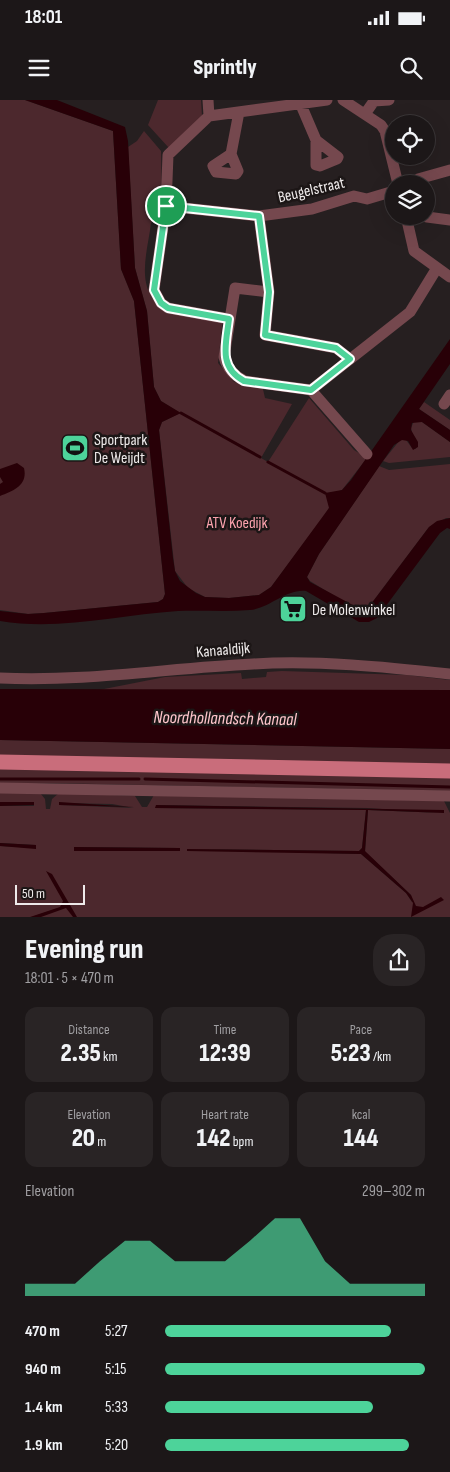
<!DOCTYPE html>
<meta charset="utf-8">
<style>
:root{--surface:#1c1718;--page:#292425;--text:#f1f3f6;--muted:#a09fa2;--line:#3a3637;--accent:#4dd39a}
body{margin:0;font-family:"Sofia Sans Condensed",sans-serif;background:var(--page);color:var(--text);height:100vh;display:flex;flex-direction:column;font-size:19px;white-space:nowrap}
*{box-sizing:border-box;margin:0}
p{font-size:16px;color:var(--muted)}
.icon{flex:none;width:28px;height:28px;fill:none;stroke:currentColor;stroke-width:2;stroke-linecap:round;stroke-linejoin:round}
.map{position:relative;height:817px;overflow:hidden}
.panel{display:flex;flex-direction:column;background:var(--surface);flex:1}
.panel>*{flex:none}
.buttons{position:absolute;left:385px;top:15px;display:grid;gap:10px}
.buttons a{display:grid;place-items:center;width:50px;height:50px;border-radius:50%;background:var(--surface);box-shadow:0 5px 20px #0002,0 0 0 1px var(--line);font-size:25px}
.scale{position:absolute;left:15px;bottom:12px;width:70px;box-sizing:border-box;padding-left:5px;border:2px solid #eeeaea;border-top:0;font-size:14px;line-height:18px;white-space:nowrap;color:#eeeaea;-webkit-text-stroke:4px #1c1616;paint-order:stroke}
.pin{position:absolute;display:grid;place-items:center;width:42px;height:42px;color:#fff;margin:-21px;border:2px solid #fff;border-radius:50%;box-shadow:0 1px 5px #0007}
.round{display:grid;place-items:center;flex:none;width:52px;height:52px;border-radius:20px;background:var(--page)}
.summary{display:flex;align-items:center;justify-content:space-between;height:85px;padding:0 25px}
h1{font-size:28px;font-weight:800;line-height:38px}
.figures{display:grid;grid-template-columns:repeat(3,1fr);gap:8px;height:85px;padding:5px 25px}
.figures div{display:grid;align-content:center;border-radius:12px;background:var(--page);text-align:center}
.figures b{font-size:25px;font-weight:800}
.figures small{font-size:14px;font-weight:400}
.figures p{font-size:14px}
.chart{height:140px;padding:10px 25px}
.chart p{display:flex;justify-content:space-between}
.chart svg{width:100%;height:90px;margin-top:5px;fill:var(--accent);opacity:.7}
ul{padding:0 25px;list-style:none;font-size:16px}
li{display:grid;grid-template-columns:80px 60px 1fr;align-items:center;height:38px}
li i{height:12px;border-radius:6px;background:var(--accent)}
.status{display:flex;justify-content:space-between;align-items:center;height:35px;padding:0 25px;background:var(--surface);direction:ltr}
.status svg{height:14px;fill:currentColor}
header{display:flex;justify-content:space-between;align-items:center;height:65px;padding:0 25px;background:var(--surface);font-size:22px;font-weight:800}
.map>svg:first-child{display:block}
.green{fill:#4c282d;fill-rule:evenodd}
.water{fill:#280007}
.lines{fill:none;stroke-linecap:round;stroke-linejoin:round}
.stream{stroke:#280007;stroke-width:3}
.minor{stroke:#75484e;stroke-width:11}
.major{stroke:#c96d7b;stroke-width:15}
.route-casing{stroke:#fff;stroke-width:10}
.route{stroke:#4dd39a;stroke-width:6}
.labels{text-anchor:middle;stroke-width:5;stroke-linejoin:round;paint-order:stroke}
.street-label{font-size:16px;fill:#eeeaea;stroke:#1c1616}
.poi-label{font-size:16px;fill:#eeeaea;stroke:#1c1616;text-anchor:start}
.park-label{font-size:16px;fill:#fba2ad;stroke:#1c1616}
.water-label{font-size:18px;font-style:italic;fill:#ffc6cc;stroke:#1c1616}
</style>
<div class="status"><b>18:01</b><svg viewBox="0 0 49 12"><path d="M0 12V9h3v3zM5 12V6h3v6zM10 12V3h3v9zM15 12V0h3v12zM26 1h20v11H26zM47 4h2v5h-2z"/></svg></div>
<header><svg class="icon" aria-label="menu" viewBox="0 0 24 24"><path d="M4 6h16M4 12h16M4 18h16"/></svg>Sprintly<svg class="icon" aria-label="search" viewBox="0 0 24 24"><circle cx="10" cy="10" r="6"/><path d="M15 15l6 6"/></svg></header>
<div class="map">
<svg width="450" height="817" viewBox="0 0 450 817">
<rect width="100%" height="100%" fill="#261f20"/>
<!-- green -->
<path class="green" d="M 0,0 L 25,0 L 113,31 L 121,169 L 134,201 L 165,494 L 163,499 L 158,502 L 44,513 L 28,514 L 0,510 Z
M 158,0 L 201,0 L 202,16 L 169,48 L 148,25 Z
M 144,31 L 161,51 L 162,113 L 151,123 C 148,150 136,182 157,204 L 223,219 L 218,263 L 234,282 L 262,285 L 265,298 L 292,304 L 261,358 L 268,362 L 309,298 L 354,350 L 367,358 L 342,390 L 332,394 L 329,408 L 322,419 L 271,487 L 259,495 L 229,498 L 205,497 L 188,488 L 175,471 L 159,330 L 162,322 L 180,313 L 161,301 L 154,287 L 147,211 L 135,168 L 128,47 L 137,41 Z
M 424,302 L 450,320 L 450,330 L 419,309 Z
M 414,321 L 422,322 L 450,342 L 450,357 L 389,363 L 383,361 L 400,340 L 406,340 L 412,348 L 416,349 L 411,328 Z
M 450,364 L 450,418 L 446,418 L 429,427 L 368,508 L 362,511 L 354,508 L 310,481 L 307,477 L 319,454 L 379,366 L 389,370 Z
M 282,571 L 407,575 L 450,580 L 450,590 L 99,590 L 165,577 L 241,573 L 242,579 L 266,577 L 267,572 Z
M 0,640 L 450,649 L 450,665 L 0,656 Z
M 0,668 L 450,677 L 450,691 L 47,683 L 0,684 Z
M 0,691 L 41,694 L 45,699 L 46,709 L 50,709 L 52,699 L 59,693 L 135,696 L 142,707 L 147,707 L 154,695 L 444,701 L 450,713 L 450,817 L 0,817 L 0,746 L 36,748 L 35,745 L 0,743 L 0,706 L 34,706 L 34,702 L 0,702 ZM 59,703 L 112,704 L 134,708 L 60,705 ZM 156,705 L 367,708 L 443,713 L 368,710 L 365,752 L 411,795 L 412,802 L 406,793 L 361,754 L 187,749 L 359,751 L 362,748 L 366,710 L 156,708 ZM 74,747 L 180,748 L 180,751 L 74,751 Z"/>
<!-- water -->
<path class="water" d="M 25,0 L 57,0 L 125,27 L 128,41 L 135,168 L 147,211 L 154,287 L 161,301 L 181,313 L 162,322 L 159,330 L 173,458 L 175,471 L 180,481 L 196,493 L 205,497 L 229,498 L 259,495 L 271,487 L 329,408 L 325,393 L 342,390 L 351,380 L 450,239 L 450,264 L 419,309 L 450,330 L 450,342 L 422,322 L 412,323 L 411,330 L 418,342 L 418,347 L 413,350 L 408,341 L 402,340 L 394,345 L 319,454 L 307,477 L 310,482 L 362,510 L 368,508 L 429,427 L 437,421 L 450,418 L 450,429 L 447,428 L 440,433 L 377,518 L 369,522 L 359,522 L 306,491 C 285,489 271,508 250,510 C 226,512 202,510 178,511 C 119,515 58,531 0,521 L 0,511 L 28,514 L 44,513 L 158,502 L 163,499 L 165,494 L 134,201 L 121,169 L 113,31 Z
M 17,363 L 24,368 C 28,385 14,391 0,396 L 0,384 L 3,382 L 0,377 L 0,369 Z
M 0,589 L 450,590 L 450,649 L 0,640 Z
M 0,702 L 34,702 L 34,705 L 0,706 Z
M 59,702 L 134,707 L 59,705 Z
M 156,705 L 444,710 L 444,713 L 368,710 L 365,751 L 411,795 L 416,806 L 423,807 L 441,797 L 444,800 L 411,817 L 413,803 L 406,793 L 361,754 L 187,751 L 187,749 L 359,751 L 362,748 L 366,710 L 155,708 Z
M 0,743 L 36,745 L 36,749 L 0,746 Z
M 74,747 L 180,748 L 180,751 L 74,751 Z
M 46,771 L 52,774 L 77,817 L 73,817 L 66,808 L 41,817 L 30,817 L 60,807 L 63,801 Z"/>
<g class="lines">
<!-- stream -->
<path class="stream" d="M 181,313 L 260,357
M 268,362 L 325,393
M 0,679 L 139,679
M 145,679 L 450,687"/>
<!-- minor -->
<path class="minor" d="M 208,0 L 209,16
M 343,0 L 381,25 L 385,31 L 398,84
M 301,5 L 316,40 L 316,65 L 320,66 L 337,59 L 338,57 L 316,40
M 365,14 L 374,1 L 389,0
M 231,54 L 238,71 L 236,74 L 216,72 L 213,66 L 231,54 L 239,12
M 419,84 L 418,79 L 450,70
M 166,106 L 168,55 L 209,16 L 327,0
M 426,115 L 427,117 L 450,120
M 259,116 L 269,192 L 265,235 L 336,248 L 350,259
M 406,116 L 414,151 L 450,177
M 269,192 L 235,188 L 224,257 C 227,268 234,276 245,281 L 311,290 L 410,212 L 437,168
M 229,219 L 168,208 L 161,203 L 154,190 L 166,106 L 259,116 L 312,109 L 354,96 L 367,99 L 394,91
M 311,290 L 367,354
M 444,304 L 450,295
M 0,578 C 87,582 168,568 253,564 C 317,560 386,567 450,574
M 0,688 L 450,696"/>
<!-- major -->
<path class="major" d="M 0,662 L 450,671"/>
</g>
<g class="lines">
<!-- route casing -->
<g class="route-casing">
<path id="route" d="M 166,106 L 259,116 L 269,192 L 265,235 L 336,248 L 350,259 L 311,290 L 244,281 C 218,267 226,244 229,219 L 168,208 L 161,203 L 154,190 Z"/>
</g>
<!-- route -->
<use href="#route" class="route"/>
</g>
<!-- icons -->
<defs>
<g id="stadium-square" transform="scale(1.4375)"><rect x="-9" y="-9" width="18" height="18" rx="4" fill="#4dd39a" stroke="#1c1616"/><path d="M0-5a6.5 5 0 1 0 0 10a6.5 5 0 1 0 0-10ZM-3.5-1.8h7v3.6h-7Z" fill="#111"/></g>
<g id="supermarket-square" transform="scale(1.4375)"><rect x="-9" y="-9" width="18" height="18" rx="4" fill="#4dd39a" stroke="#1c1616"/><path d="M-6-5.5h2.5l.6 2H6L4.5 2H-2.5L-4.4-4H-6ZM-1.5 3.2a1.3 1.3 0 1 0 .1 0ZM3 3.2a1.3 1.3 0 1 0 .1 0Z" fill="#111"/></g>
</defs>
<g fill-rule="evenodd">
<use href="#stadium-square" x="75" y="348"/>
<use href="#supermarket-square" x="293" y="509"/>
</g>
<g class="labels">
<!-- street labels -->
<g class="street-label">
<text transform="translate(311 89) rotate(-13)" y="6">Beugelstraat</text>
<text transform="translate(223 549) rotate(-5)" y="6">Kanaaldijk</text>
</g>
<!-- poi labels -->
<g class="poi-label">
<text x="94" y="345">Sportpark<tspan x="94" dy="18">De Weijdt</tspan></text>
<text x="312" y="515">De Molenwinkel</text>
</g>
<!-- park labels -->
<g class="park-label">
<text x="237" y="428">ATV Koedijk</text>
</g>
<!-- water labels -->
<g class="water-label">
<text transform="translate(225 618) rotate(1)" y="6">Noordhollandsch Kanaal</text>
</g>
</g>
</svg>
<div class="buttons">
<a><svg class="icon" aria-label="locate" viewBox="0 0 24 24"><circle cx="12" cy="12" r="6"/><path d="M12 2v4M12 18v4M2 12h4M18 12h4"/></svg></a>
<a><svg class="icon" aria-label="layers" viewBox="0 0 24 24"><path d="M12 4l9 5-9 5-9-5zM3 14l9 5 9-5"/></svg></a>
</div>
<div class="scale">50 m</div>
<div class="pin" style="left:166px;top:106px;background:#1e9e55"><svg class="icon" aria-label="arrive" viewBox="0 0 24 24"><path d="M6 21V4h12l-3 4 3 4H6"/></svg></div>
</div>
<section class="panel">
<div class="summary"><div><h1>Evening run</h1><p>18:01 · 5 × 470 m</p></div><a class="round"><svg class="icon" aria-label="share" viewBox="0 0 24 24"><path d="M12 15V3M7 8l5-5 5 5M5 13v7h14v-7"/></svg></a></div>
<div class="figures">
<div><p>Distance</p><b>2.35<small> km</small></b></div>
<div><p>Time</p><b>12:39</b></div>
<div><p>Pace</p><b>5:23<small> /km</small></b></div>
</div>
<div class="figures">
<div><p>Elevation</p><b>20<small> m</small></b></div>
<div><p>Heart rate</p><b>142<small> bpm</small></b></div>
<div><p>kcal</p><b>144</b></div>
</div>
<div class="chart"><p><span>Elevation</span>299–302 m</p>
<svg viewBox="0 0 160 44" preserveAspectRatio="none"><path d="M0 44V38L10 38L20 38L30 27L40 17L50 17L60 27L70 27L80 27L90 17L100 6L110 6L120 27L130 38L140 38L150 38L160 38V44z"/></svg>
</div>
<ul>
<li><b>470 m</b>5:27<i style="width:87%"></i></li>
<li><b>940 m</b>5:15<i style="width:100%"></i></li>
<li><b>1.4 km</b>5:33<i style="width:80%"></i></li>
<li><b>1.9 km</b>5:20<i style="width:94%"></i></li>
</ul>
</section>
